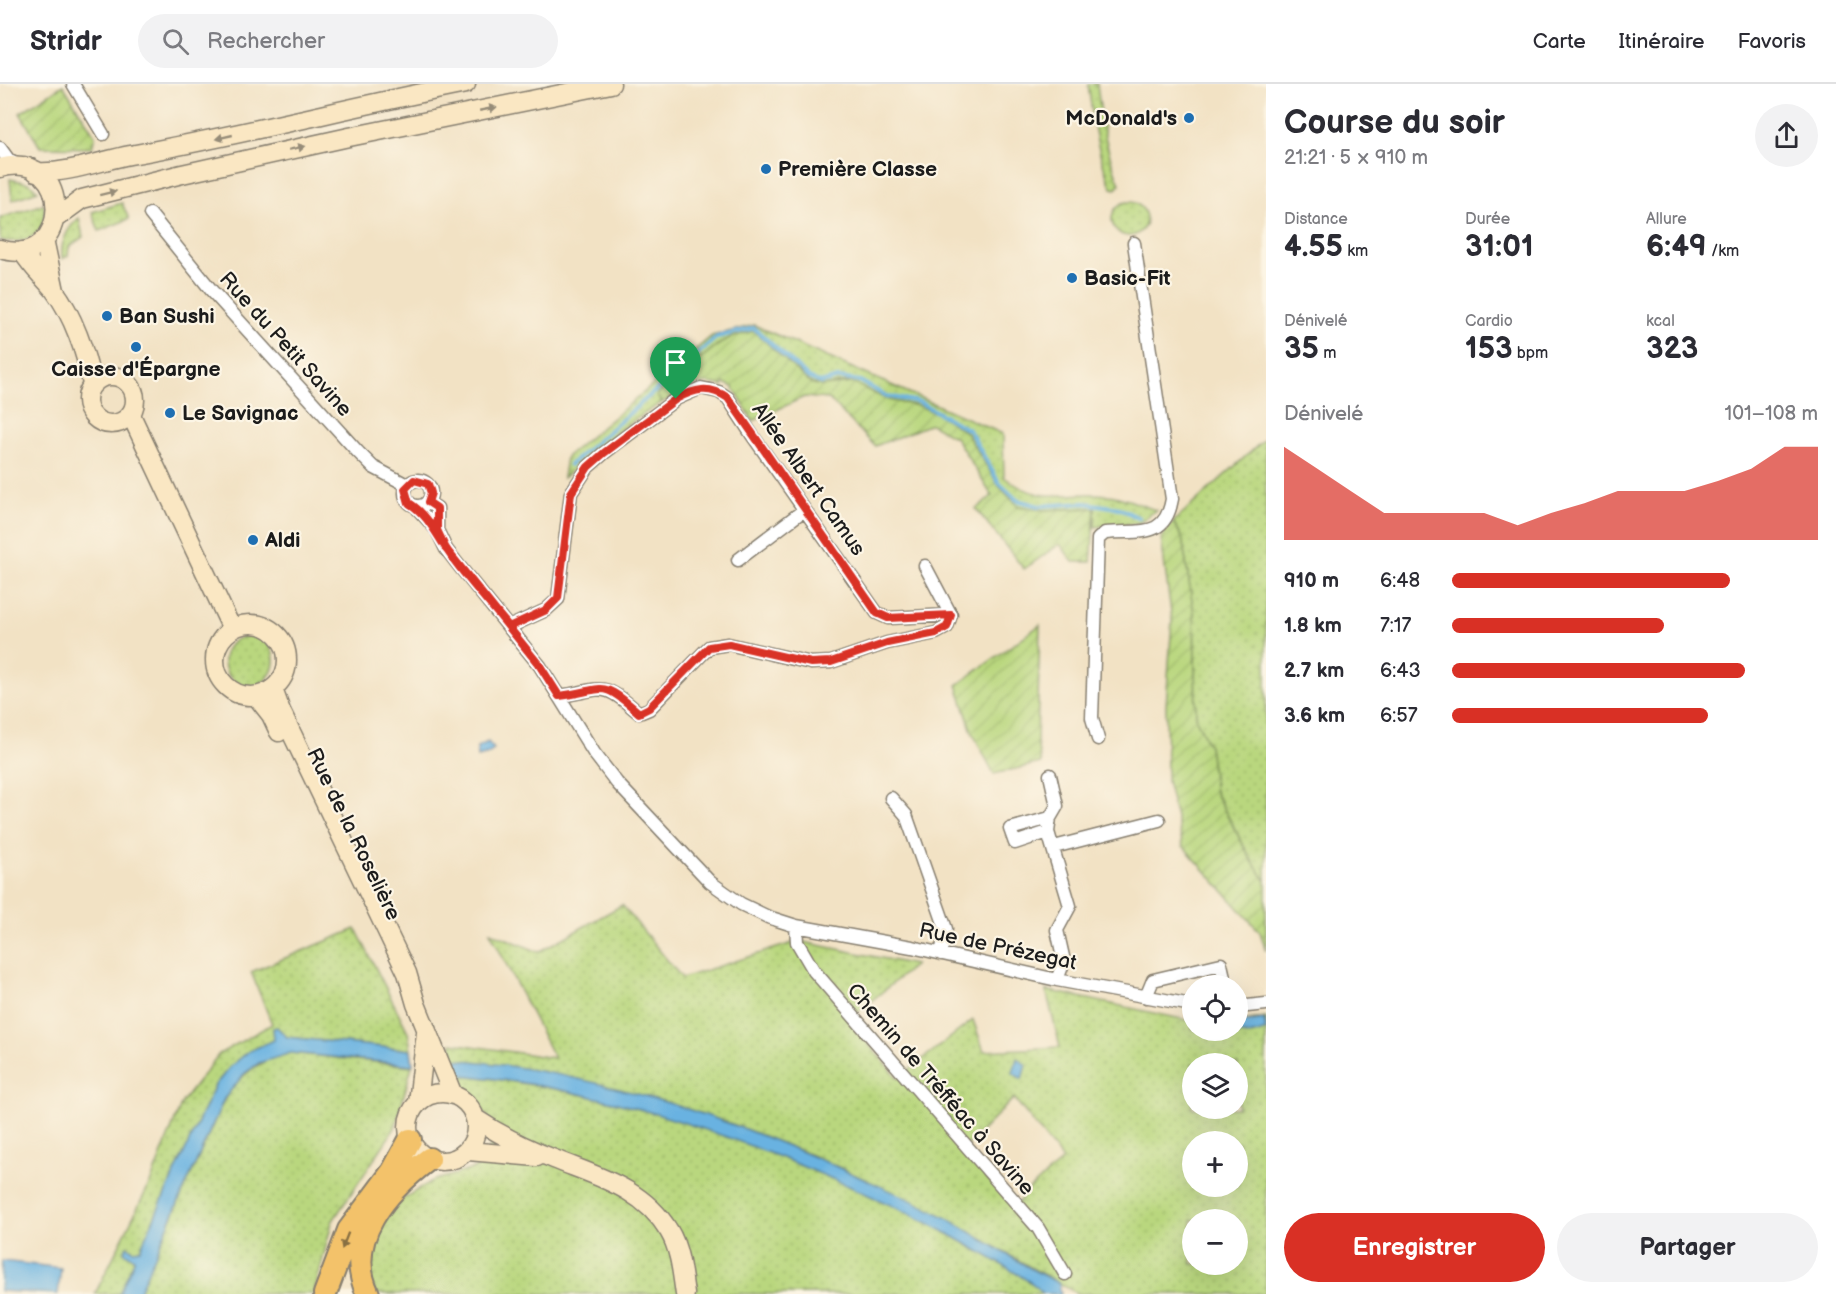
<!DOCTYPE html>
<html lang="fr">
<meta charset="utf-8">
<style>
:root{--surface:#fff;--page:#f2f2f3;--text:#2b2b33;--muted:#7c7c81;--line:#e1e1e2;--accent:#d93025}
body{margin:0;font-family:"Balsamiq Sans",sans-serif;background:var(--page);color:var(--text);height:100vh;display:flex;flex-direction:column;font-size:22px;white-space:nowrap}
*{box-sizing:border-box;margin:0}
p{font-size:20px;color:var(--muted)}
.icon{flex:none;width:33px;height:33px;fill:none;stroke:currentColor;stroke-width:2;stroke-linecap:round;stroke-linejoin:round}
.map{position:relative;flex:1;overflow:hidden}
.sheet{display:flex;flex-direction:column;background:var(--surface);width:570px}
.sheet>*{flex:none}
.buttons{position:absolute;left:1182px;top:891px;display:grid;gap:12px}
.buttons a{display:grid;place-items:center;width:66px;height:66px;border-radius:50%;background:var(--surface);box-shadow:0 6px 24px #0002;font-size:30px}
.pin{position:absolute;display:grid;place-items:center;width:51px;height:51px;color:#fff;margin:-62px -26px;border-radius:50% 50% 50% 0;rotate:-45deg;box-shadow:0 0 6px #0007}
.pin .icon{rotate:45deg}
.round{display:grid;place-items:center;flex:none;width:63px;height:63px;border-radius:32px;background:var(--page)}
.head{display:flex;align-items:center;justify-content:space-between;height:102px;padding:0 18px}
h1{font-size:33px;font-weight:600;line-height:45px}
.metrics{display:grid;grid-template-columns:repeat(3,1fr);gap:9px;height:102px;padding:6px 18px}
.metrics div{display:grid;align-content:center}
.metrics b{font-size:30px;font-weight:600}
.metrics small{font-size:16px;font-weight:400}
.metrics p{font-size:16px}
.chart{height:168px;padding:12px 18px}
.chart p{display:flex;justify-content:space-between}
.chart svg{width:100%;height:108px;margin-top:6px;fill:var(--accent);opacity:.7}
.action{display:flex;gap:12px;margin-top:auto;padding:12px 18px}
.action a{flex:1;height:69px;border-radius:36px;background:var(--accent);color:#fff;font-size:24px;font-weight:600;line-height:69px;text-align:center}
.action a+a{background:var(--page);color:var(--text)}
ul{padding:0 18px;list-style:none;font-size:20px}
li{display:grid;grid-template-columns:96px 72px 1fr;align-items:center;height:45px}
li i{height:15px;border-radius:8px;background:var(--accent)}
header{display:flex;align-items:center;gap:36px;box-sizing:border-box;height:84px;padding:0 30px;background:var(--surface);border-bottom:2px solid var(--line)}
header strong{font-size:28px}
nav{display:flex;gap:33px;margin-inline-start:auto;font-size:21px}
.search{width:420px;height:54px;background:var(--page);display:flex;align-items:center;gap:15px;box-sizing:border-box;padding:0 21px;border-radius:33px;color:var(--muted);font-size:22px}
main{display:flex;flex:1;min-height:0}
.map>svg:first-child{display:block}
.grass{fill:url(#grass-dots);stroke:#6a7a4d;stroke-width:1.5;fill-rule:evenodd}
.garden{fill:url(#garden-furrows);stroke:#6a7a4d;stroke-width:1.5}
.water{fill:#69b2e1;stroke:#42677e;stroke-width:1.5}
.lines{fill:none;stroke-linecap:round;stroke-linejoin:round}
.stream{stroke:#69b2e1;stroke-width:4}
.street-casing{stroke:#877f70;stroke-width:15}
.secondary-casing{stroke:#877f70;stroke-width:21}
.highway-casing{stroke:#877f70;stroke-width:26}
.street{stroke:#fff;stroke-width:12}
.secondary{stroke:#fae7c3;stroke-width:18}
.highway{stroke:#f3c26a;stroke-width:22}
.oneway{fill:#968c78}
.oneway2{fill:#886f43}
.route-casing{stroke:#fff;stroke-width:12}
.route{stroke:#d93025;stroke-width:8}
.poi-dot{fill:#1f6fb2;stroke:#fcf5e5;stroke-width:2}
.labels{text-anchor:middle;stroke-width:4.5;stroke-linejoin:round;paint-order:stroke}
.poi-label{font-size:21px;font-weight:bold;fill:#1c1c1c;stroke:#fcf5e5;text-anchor:start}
.street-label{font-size:21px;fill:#1c1c1c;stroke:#fcf5e5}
</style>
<header>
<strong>Stridr</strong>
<div class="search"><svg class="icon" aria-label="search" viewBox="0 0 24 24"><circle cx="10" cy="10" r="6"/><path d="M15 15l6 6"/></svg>Rechercher</div>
<nav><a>Carte</a><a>Itinéraire</a><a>Favoris</a></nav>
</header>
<main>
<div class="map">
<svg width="1266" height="1210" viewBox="0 0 1266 1210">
<defs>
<pattern id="grass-dots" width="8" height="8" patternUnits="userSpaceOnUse" patternTransform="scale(1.5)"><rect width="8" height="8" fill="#b9d77e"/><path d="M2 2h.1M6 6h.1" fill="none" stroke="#9eb86c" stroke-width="1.8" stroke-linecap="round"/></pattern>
<pattern id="garden-furrows" width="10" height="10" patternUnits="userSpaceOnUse" patternTransform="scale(1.5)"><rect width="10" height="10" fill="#b9d77e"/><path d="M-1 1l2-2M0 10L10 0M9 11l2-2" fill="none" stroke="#9eb86c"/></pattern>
</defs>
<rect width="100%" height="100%" fill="#fcf5e5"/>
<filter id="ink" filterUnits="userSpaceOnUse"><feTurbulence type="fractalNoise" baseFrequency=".0167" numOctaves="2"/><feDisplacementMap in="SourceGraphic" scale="12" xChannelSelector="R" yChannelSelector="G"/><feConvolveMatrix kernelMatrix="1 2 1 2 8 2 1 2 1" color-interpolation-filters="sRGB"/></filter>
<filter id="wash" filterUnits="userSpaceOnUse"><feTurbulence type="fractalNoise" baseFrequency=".008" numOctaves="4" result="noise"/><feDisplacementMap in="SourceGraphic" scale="24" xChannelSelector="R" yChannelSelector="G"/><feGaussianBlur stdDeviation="1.35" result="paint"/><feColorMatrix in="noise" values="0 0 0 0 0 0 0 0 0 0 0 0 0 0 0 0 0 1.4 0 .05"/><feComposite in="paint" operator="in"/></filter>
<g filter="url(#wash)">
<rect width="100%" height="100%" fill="#f2e2c4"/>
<!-- grass -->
<path class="grass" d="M 1088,0 L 1097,0 C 1101,34 1106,68 1120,100 L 1116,105 L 1112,104 C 1097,71 1093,36 1088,0 Z
M 10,95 L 29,99 L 38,107 L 12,116 Z
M1112 135a17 17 0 1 1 34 0a17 17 0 1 1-34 0Z
M 122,119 L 129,135 L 99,147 L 92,128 Z
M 44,120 C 48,151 26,161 0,156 L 0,134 Z
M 79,134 L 83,153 L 69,163 L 68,172 L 62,175 C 60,159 67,144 79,134 Z
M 754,241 L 1003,350 L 1004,393 C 1044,423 1064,406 1107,411 C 1123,412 1140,421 1156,426 L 1139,439 L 1095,443 L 1095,424 L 1043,426 L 1018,422 L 999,402 L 983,375 L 919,322 L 888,316 L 847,298 L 822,302 L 810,299 L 754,248 L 731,253 L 715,263 L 657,311 L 661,319 L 622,344 L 563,394 L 566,373 L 712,252 Z
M 1266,354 L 1266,797 L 1252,777 L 1215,708 L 1209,662 L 1196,635 L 1194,530 L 1182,453 L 1173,438 Z
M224 577a25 25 0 1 1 50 0a25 25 0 1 1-50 0Z
M 622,821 L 682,894 L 799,857 L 915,881 L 848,936 L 898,994 L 973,936 L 984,967 L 1060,963 L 1046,906 L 1192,937 L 1192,946 L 1238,946 L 1238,938 L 1266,933 L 1266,1210 L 1078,1210 L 928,1125 L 819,1074 L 735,1041 L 666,1018 L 581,996 L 526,985 L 451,975 L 452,959 L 554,974 L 490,848 L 539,868 ZM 1192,980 L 1238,980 L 1238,1024 L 1192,1024 ZM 1014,1014 L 1063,1076 L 1025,1109 L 1015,1124 L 962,1067 ZM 1192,1058 L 1238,1058 L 1238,1102 L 1192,1102 ZM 1192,1136 L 1238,1136 L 1238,1180 L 1192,1180 Z
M 356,845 L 408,948 L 411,966 L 287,953 L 277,943 L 274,957 L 249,967 L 230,983 L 215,1001 L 140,1165 L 134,1166 L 127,1163 L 134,1177 L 119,1210 L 95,1210 L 151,1097 L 182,1018 L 219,970 L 272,940 L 251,888 Z
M 290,969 L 412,982 L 395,1044 L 332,1138 L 314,1210 L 138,1210 L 224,1016 C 241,990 260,975 290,969 Z
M 461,991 C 634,1009 825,1077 975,1165 C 997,1178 1029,1190 1043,1210 L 375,1210 L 366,1181 L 380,1142 L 404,1114 L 432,1097 L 476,1084 L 492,1060 L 490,1036 L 464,1003 Z"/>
<!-- garden -->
<path class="garden" d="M 63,1 L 95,52 L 92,64 L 40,63 L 20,29 Z
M 754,247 L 810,299 L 822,302 L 853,299 L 888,316 L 919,322 L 938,330 L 966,348 L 999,402 L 1018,422 L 1043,426 L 1095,424 L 1091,478 L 1073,478 L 1060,460 L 1024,485 L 976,425 L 992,412 L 956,354 L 931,340 L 875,362 L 829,315 L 804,313 L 753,337 L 733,303 L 724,299 L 723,302 C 698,293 682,307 661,319 L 657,311 L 715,263 L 731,253 Z
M 1173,438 L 1182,453 L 1194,530 L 1196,635 L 1209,662 L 1215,709 L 1252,777 L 1266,797 L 1266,867 L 1260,848 L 1183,762 L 1167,697 L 1166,622 L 1172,536 L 1161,454 Z
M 1040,541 L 1037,659 L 1041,679 L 994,690 L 972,648 L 957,601 Z"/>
<!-- water -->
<path class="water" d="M 488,658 L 494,665 L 489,670 L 478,673 L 477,663 Z
M 1264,935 L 1266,946 C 1254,951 1245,953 1234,947 L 1238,946 L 1238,939 Z
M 277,943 L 287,953 L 411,966 L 413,981 L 291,969 L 259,979 L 244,990 L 224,1015 L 138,1210 L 119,1210 L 134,1177 L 134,1174 L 124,1168 L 127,1162 L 134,1166 L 140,1165 L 215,1001 L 230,983 L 249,967 L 274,956 L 273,944 Z
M 1017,974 L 1026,981 L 1022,995 L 1013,989 Z
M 451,975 C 591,987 728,1033 855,1091 C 884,1104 913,1116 941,1131 C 981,1152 1018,1181 1059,1199 L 1061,1210 C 1056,1210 1046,1210 1043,1209 C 1039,1207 1037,1203 1033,1200 C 986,1170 937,1142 886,1119 C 752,1057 609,1005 461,991 L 454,985 Z
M 2,1177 L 61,1184 L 58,1210 L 0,1207 Z"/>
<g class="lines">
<!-- stream -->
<path class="stream" d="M 570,381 L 717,253 L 754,244 L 809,294 L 821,299 L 838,294 L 860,297 L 886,312 L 919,318 L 969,346 L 999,399 L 1017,416 L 1039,422 L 1085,419 L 1119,424 L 1139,434"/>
</g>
</g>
<g filter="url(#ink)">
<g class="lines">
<!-- street casing -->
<g class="street-casing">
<path id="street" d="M 73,0 L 103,50
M 0,64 L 8,75 L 22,82
M 150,130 L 212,207 L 358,368 L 373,383 L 407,401
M405 409a13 13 0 1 1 26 0a13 13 0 1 1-26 0Z
M 428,418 L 437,424 L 437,446
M 415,422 L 437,446 L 446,465 L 460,483 L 540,582 L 594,669 L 617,699 L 710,798 L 741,820 L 768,833 L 796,842 L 912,863 L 1057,896 L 1192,921
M 738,476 L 804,426
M 509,543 L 546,526 L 558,515 L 571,409 L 588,383 L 604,369 L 676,315 L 701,304 L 719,308 L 728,314 L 752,351 L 877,529 L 888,534 L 951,531
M 559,612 C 604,606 601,595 639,629 L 649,625 L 709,563 L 728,560 L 811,579 L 831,578 L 887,559 L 936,549 L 947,543 L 951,531 L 925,482
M 1098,655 L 1092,634 L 1098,455 L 1105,449 C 1137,445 1165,457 1172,415 L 1134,159
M 1050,691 L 1057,722 L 1050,734 L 1048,748 L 1070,822 L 1057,846 L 1064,877 L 1057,896
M 891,714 L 906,731 L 946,845 L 941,870
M 1048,748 L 1015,759 L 1010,745 L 1050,734
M 1054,763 L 1159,736
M 796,842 L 797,858 L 814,887 L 1038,1144 L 1065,1190
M 1146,913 L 1153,896 L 1221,880 L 1226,902
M 1238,923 L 1266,920"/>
</g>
<!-- secondary casing -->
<g class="secondary-casing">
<path id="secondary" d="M 0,84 C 75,63 73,187 0,165
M 36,88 C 66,90 100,77 130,71 C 243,51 353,22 466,0
M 56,134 L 82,115 L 182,90 L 349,53 L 611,0
M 44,155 L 55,207
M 22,167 C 31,182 43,193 54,206 C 73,231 86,269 92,300
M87 316a24 24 0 1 1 48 0a24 24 0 1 1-48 0Z
M 131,331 L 232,545
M215 576a36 36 0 1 1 72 0a36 36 0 1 1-72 0Z
M 273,605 L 281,627 L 407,889 L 416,920 L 453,1011
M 256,612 L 271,631 L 279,648
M408 1043a34 34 0 1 1 68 0a34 34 0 1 1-68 0Z
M 418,1019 L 426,949
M 476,1035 C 500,1051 526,1064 554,1075 C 598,1093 643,1104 669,1147 C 680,1165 682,1190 685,1210
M 468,1067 L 537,1073"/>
</g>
<!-- highway casing -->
<g class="highway-casing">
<path id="highway" d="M 325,1210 L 349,1146 L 393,1087 L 410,1056
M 368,1210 C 342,1156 387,1106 429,1075"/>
</g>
<!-- street -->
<use href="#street" class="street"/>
<!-- secondary -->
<use href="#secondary" class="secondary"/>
<!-- highway -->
<use href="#highway" class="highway"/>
</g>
<!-- one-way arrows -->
<defs><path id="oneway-solid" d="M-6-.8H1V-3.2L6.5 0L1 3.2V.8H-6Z" transform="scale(1.5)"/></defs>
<g class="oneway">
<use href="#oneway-solid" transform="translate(488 25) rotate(-11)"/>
<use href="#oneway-solid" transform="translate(224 53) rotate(167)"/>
<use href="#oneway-solid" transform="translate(297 64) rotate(-12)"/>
<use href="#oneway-solid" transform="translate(108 109) rotate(-14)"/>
</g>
<use class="oneway2" href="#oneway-solid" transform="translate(345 1157) rotate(111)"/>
</g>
<g class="lines" filter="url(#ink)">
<!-- route casing -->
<g class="route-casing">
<path id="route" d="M 676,315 L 604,369 L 588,383 L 571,409 L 558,514 L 546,526 L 509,543 C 489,518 465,493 447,466 C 435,448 428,431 409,419 L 405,405 L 414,396 L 428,400 L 431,409 L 428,418 L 437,424 L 437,446 L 446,465 L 540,582 L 559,612 C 606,606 600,594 639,629 L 649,624 L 709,563 L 729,560 L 811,579 L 831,578 L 887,559 L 936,549 L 947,543 L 951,531 L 888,534 L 877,529 L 728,314 C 709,301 695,305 676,315"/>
</g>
<!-- route -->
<use href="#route" class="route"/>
</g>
<!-- markers -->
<g class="poi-dot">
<circle cx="1189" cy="34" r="6"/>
<circle cx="766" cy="85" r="6"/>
<circle cx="1072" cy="194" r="6"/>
<circle cx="107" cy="232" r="6"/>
<circle cx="136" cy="263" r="6"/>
<circle cx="170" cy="329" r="6"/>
<circle cx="253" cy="456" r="6"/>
</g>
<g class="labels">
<!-- poi labels -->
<g class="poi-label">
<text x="1177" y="41" text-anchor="end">McDonald's</text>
<text x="778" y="92">Première Classe</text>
<text x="1084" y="201">Basic-Fit</text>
<text x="119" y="239">Ban Sushi</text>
<text x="136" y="292" text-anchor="middle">Caisse d'Épargne</text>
<text x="182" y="336">Le Savignac</text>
<text x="265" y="463">Aldi</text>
</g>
<!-- street labels -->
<g class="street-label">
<text transform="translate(286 260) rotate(48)" y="7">Rue du Petit Savine</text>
<text transform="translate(809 395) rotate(55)" y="7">Allée Albert Camus</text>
<text transform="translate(354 750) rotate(64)" y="7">Rue de la Roselière</text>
<text transform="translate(998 862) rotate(12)" y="7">Rue de Prézegat</text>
<text transform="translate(941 1005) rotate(49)" y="7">Chemin de Tréfféac à Savine</text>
</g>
</g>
</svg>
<div class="buttons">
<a><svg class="icon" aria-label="locate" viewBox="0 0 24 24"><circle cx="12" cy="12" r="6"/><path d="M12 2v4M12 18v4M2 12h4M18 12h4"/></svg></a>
<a><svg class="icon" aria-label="layers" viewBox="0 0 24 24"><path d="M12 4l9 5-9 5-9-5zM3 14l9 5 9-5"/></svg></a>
<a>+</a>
<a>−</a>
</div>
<div class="pin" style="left:676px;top:315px;background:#1e9e55"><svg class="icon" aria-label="arrive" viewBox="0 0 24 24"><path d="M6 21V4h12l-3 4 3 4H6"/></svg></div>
</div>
<section class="sheet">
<div class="head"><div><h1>Course du soir</h1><p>21:21 · 5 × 910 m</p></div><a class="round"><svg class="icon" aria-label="share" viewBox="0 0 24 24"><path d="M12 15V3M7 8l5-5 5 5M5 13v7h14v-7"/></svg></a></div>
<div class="metrics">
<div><p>Distance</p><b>4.55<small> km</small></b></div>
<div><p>Durée</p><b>31:01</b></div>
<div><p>Allure</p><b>6:49<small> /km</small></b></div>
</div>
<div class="metrics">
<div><p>Dénivelé</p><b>35<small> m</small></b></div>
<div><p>Cardio</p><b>153<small> bpm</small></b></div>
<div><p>kcal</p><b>323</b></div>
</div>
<div class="chart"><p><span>Dénivelé</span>101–108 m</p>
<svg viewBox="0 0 160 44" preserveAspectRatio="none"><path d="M0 44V6L10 15L20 24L30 33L40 33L50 33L60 33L70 38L80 33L90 29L100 24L110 24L120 24L130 20L140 15L150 6L160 6V44z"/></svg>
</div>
<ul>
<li><b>910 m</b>6:48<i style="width:76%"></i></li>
<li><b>1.8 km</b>7:17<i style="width:58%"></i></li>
<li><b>2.7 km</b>6:43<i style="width:80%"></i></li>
<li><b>3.6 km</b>6:57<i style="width:70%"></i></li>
</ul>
<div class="action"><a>Enregistrer</a><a>Partager</a></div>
</section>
</main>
